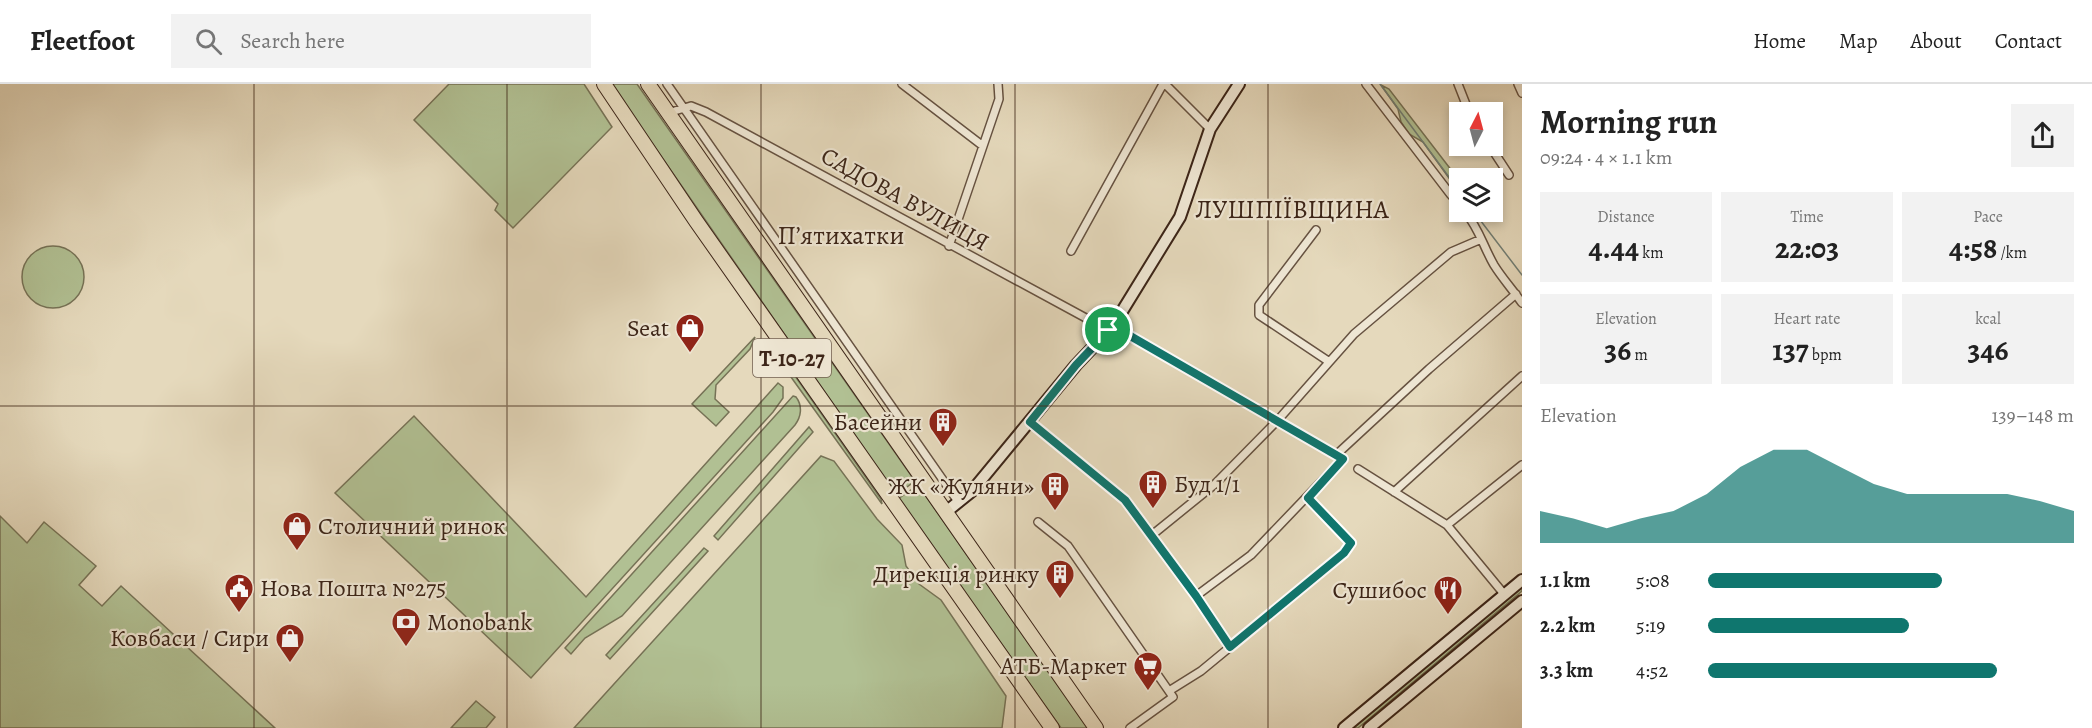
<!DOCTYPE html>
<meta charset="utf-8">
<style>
:root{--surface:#fff;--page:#f2f2f2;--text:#222;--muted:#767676;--line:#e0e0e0;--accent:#0f766e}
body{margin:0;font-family:Alegreya,serif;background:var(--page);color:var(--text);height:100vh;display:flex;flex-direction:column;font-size:22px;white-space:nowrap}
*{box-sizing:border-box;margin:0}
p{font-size:20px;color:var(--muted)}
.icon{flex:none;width:33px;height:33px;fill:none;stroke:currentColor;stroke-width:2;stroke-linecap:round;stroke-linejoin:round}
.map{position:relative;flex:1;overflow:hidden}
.drawer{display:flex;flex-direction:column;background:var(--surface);width:570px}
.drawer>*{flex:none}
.needle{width:39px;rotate:6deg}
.tools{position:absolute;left:1449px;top:18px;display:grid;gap:12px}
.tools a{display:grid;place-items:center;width:54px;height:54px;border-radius:0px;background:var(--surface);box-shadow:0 3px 9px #0003;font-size:30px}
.pin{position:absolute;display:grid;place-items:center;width:51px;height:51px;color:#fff;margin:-26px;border:3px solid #fff;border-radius:50%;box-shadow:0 2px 6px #0007}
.round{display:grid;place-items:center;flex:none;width:63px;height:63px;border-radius:0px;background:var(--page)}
.summary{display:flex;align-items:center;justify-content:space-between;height:102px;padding:0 18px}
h1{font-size:33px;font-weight:700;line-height:45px}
.figures{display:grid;grid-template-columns:repeat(3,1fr);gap:9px;height:102px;padding:6px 18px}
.figures div{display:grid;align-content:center;border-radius:0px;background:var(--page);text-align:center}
.figures b{font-size:30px;font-weight:700}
.figures small{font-size:16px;font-weight:400}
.figures p{font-size:16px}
.chart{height:168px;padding:12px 18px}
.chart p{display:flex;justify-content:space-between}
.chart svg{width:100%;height:108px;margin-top:6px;fill:var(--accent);opacity:.7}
ul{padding:0 18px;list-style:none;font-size:20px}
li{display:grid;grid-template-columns:96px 72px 1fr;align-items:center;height:45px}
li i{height:15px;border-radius:8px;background:var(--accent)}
header{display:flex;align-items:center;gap:36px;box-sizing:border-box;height:84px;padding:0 30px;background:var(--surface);border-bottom:2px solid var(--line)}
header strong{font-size:28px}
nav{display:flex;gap:33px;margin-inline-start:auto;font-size:21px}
.search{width:420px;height:54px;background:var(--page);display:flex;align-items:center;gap:15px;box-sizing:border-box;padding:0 21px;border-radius:0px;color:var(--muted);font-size:22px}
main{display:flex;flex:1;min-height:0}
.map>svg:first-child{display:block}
.green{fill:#b1c093;stroke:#767256;stroke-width:1.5}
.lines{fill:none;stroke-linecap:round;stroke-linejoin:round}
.stream{stroke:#727e74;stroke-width:1.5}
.street-casing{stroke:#665241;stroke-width:10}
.secondary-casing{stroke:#3c2518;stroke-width:14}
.highway-casing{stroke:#3c2518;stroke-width:16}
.street{stroke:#eee6d3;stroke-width:7}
.secondary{stroke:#eee6d3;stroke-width:10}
.highway{stroke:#e5d9bc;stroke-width:14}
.route-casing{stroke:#fff;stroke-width:12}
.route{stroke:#0f766e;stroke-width:8}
.grid{fill:none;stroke:#3c2518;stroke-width:1.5;stroke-opacity:0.55}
.labels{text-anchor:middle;stroke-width:4.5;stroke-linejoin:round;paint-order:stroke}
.shield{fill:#eee6d3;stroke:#715f50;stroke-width:1.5}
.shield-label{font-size:22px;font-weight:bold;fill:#3c2518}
.street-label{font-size:24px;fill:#3c2518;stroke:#eee6d3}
.poi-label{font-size:24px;fill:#3c2518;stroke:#eee6d3;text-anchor:end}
.neighbourhood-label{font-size:26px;fill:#3c2518;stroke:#eee6d3}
</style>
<header>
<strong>Fleetfoot</strong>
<div class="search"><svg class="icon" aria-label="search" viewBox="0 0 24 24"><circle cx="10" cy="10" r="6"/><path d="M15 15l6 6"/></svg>Search here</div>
<nav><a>Home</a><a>Map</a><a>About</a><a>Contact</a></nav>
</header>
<main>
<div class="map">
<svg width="1522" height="644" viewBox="0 0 1522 644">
<rect width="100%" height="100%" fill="#e5d9bc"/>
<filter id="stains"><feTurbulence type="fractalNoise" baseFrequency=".00333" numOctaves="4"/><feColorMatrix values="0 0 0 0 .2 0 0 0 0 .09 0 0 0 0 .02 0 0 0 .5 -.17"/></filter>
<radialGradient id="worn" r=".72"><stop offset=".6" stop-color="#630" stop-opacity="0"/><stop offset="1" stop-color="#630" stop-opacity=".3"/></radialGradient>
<!-- green -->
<path class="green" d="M 449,0 L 584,0 L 612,43 L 513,144 L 495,126 L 498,120 L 414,36 Z
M 611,0 L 637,0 L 915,397 L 896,411 Z
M 1381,1 L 1389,5 L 1452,87 L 1459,99 L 1459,108 L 1423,58 L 1409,50 L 1401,38 L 1398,25 Z
M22 193a31 31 0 1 1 62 0a31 31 0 1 1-62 0Z
M 755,253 L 750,265 L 716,301 L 715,315 L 729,328 L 716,342 L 692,320 Z
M 772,259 L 881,415 L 882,420 L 786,286 Z
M 778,299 L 783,303 L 783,314 L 773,328 L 531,594 L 335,409 L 414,332 L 586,513 Z
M 793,312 L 796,313 C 803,322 801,333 795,341 L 622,532 L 585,554 L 571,570 L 565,564 Z
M 809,343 L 813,348 L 718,456 L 714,452 Z
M 821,372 L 834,377 L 877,435 L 902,461 L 906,482 L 919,500 L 941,516 L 1006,612 L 1002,644 L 574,644 Z
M 918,401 L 1088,644 L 1061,644 L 898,415 Z
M 0,432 L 27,459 L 44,438 L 96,482 L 79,501 L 102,522 L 121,502 L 275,644 L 0,644 Z
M 704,464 L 708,467 L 610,575 L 606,571 Z
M 1522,501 L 1522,507 L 1358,644 L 1352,644 Z
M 476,617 L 495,633 L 486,644 L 451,644 Z"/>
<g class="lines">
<!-- stream -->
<path class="stream" d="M 1380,0 L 1460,108
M 1474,128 L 1522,191"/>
<!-- street casing -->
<g class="street-casing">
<path id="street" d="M 667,0 L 959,419
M 902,0 L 983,62
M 1165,0 L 1210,45
M 1366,0 L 1451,111
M 1458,0 L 1469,28
M 1518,0 L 1522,9
M 668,29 L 691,22 L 706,28 L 1108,246
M 1490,62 L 1509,91
M 1452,112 L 1460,121
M 1465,128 C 1479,144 1483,162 1494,181 C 1502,194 1513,206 1522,219
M 1316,146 L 1259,221 L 1259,231 L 1328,277
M 949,162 L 999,15 L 998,0
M 1071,167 L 1163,0
M 1113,242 L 1343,375 L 1251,471 L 1196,512
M 1031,338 L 1125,416 L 1196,512 L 1230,563
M 1336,371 L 1429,285 L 1516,210
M 1358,385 L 1447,441 L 1504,510
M 1394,408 L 1522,292
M 1038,438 L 1068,462 L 1173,613 L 1130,644
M 1447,441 L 1522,381
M 1152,451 L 1215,400 L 1278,336 L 1354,250 L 1451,168 L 1479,156
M 1169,607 L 1201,587 L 1344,469 L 1351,459 L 1308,414"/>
</g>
<!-- secondary casing -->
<g class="secondary-casing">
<path id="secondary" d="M 946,428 L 972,407 L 1076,281 L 1113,242 L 1180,133 L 1210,45 L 1239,0
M 1344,644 L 1522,496
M 1369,644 L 1522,517"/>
</g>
<!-- highway casing -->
<g class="highway-casing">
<path id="highway" d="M 604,0 L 696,137 L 1052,644
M 648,0 L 1096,644"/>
</g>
<!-- street -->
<use href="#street" class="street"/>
<!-- secondary -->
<use href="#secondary" class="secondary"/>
<!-- highway -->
<use href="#highway" class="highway"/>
</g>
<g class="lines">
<!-- route casing -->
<g class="route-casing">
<path id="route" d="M 1113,242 L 1343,375 L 1308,414 L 1351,459 L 1344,469 L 1230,563 L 1196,512 L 1125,416 L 1030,338 L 1076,281 Z"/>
</g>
<!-- route -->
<use href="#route" class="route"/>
</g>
<!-- grid -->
<path class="grid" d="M 254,0 L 254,644M 507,0 L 507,644M 761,0 L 761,644M 1015,0 L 1015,644M 1268,0 L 1268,644M 0,322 L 1522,322"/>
<!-- icons -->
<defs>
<g id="shop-pin" transform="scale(1.5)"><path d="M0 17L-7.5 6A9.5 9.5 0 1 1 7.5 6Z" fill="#8f2418" stroke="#eee6d3"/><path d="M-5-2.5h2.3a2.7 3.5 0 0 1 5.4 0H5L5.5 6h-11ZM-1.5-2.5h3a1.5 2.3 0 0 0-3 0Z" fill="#fff"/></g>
<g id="building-pin" transform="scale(1.5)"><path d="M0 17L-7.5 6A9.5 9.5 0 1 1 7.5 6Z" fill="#8f2418" stroke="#eee6d3"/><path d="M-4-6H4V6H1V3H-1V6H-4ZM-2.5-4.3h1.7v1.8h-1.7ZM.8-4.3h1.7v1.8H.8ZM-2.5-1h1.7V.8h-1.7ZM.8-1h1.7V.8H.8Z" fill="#fff"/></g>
<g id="civic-pin" transform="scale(1.5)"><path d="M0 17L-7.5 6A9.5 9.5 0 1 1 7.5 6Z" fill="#8f2418" stroke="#eee6d3"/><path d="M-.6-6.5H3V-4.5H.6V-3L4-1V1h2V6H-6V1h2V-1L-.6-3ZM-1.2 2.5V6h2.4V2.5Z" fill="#fff"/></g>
<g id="restaurant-pin" transform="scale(1.5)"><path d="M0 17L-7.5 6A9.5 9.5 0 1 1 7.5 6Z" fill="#8f2418" stroke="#eee6d3"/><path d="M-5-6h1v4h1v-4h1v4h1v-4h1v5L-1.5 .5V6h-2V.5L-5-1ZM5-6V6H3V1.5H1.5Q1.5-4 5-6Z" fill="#fff"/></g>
<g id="bank-pin" transform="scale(1.5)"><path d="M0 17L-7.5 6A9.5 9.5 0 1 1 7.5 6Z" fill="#8f2418" stroke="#eee6d3"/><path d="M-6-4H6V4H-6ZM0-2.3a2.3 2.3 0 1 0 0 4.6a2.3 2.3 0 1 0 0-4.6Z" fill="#fff"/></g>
<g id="supermarket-pin" transform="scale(1.5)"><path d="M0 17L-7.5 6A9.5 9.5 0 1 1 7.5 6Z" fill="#8f2418" stroke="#eee6d3"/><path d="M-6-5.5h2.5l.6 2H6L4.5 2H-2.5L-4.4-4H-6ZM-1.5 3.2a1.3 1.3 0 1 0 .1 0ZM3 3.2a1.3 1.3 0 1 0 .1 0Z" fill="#fff"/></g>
</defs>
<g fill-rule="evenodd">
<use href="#shop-pin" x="690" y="244"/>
<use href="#building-pin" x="943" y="338"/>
<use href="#building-pin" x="1153" y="400"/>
<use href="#building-pin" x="1055" y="402"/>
<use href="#shop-pin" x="297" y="442"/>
<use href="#building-pin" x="1060" y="490"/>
<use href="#civic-pin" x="239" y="504"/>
<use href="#restaurant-pin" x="1448" y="506"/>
<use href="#bank-pin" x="406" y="538"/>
<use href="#shop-pin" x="290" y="554"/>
<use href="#supermarket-pin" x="1148" y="582"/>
</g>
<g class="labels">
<!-- shield labels -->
<rect class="shield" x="753" y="255" width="78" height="38" rx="4.5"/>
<g class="shield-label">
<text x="792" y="282">Т-10-27</text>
</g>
<!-- street labels -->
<g class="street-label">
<text transform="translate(905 115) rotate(29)" y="8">САДОВА ВУЛИЦЯ</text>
</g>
<!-- poi labels -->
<g class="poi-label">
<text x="669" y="252">Seat</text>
<text x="922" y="346">Басейни</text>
<text x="1174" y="408" text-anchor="start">Буд 1/1</text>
<text x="1034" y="410">ЖК «Жуляни»</text>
<text x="318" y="450" text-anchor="start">Столичний ринок</text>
<text x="1039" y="498">Дирекція ринку</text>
<text x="260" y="512" text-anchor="start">Нова Пошта №275</text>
<text x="1427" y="514">Сушибос</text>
<text x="427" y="546" text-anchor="start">Monobank</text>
<text x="269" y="562">Ковбаси / Сири</text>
<text x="1127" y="590">АТБ-Маркет</text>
</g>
<!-- neighbourhood labels -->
<g class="neighbourhood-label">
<text x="1292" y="134">ЛУШПІЇВЩИНА</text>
<text x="841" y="160">Пʼятихатки</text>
</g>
</g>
<rect width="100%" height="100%" filter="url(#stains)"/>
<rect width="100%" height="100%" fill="url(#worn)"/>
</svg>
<div class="tools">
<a><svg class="needle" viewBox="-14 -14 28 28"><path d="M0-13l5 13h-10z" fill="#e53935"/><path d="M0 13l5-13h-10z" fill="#767676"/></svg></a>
<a><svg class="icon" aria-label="layers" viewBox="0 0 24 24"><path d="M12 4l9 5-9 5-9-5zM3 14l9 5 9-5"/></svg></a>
</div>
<div class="pin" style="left:1108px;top:246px;background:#1e9e55"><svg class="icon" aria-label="arrive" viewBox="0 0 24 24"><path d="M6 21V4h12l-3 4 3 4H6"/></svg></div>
</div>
<section class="drawer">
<div class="summary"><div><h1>Morning run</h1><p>09:24 · 4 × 1.1 km</p></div><a class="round"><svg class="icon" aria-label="share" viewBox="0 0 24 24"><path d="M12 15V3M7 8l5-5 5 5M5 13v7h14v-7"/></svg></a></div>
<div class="figures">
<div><p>Distance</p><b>4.44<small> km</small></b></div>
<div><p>Time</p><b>22:03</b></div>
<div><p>Pace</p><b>4:58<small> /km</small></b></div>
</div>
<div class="figures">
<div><p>Elevation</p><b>36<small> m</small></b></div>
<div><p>Heart rate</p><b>137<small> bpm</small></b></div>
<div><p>kcal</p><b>346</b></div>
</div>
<div class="chart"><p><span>Elevation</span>139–148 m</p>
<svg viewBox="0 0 160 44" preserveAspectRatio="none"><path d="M0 44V31L10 34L20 38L30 34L40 31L50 24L60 13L70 6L80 6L90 13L100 20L110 24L120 24L130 24L140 24L150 27L160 31V44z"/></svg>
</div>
<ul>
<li><b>1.1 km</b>5:08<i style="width:64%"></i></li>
<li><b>2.2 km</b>5:19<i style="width:55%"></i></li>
<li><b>3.3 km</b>4:52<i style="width:79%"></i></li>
</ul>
</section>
</main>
